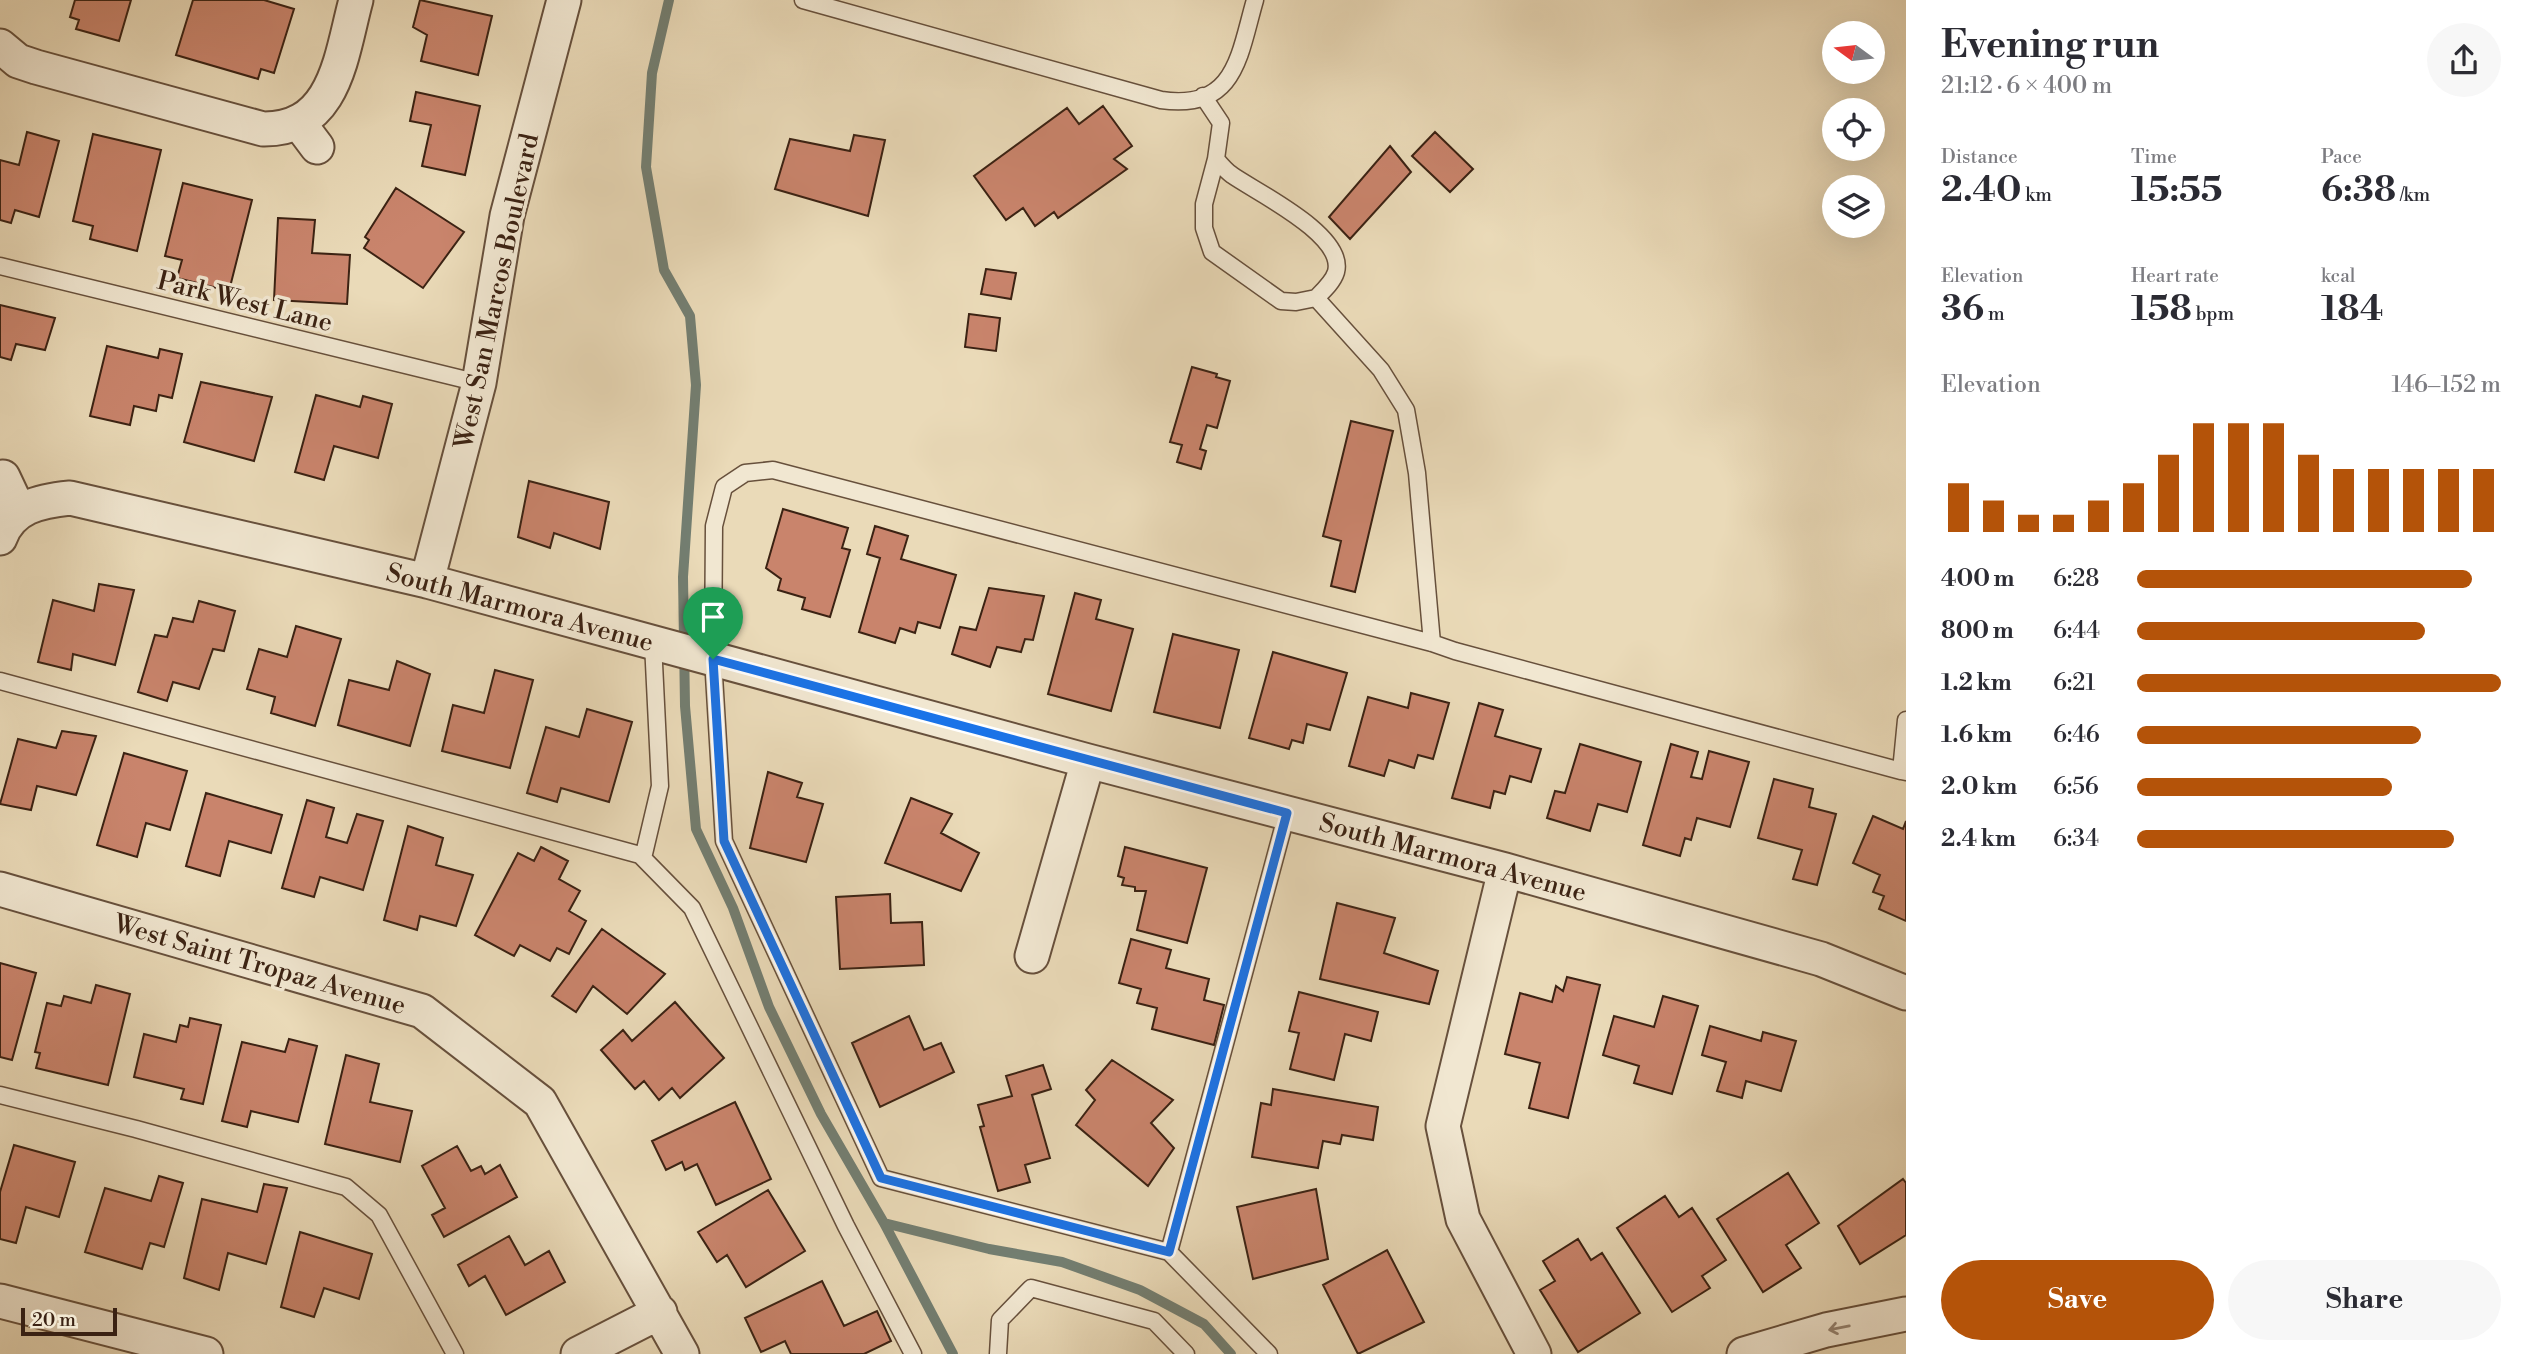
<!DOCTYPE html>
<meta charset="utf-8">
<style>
:root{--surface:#fff;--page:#f7f7f7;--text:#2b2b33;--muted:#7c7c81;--accent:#b45309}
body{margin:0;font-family:"Libre Bodoni",serif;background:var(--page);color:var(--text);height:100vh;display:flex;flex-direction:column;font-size:26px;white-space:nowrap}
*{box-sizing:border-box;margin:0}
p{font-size:23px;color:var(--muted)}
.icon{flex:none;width:38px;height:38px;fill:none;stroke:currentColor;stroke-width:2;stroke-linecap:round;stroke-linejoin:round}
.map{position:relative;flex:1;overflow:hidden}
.panel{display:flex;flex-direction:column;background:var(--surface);width:630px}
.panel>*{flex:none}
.needle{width:46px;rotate:285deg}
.controls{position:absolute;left:1822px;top:21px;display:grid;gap:14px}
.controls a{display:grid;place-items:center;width:63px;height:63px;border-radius:50%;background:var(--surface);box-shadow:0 7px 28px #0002;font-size:35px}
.scale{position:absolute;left:21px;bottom:18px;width:96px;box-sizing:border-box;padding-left:7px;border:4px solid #3b2213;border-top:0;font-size:19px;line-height:24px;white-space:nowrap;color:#3b2213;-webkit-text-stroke:5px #f1e7d1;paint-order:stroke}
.pin{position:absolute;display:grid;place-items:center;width:60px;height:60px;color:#fff;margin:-72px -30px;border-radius:50% 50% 50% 0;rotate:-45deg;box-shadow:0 0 7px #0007}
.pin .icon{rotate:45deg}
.round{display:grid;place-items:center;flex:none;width:74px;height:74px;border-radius:37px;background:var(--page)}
.summary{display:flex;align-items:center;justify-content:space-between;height:119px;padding:0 35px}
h1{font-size:38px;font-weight:700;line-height:52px}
.stats{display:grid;grid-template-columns:repeat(3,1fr);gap:10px;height:119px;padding:7px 35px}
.stats div{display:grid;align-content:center}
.stats b{font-size:35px;font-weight:700}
.stats small{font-size:19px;font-weight:400}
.stats p{font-size:19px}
.chart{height:196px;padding:14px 35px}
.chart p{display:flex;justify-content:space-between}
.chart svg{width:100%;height:126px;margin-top:7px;stroke:var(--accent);stroke-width:6}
.primary-button{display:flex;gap:14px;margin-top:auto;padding:14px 35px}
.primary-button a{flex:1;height:80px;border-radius:42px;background:var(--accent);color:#fff;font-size:28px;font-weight:700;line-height:80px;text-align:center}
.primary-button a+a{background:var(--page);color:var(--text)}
ul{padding:0 35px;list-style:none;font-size:23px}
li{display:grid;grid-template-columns:112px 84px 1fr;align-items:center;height:52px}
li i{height:18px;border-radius:9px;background:var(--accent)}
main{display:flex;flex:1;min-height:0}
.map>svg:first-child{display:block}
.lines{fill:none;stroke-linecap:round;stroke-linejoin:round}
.stream{stroke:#737e71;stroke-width:10}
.building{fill:#c9846c;stroke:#3b2213;stroke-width:2}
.lane-casing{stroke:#67503c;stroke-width:19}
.street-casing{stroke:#67503c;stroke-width:37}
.lane{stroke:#f1e7d1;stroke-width:16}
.street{stroke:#f1e7d1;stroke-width:33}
.oneway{stroke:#968472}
.route-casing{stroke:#fff;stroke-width:14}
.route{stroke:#1a73e8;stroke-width:9}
.labels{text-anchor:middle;stroke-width:7;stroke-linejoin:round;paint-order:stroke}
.street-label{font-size:26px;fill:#3b2213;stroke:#f1e7d1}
</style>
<main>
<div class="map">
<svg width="1906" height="1354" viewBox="0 0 1906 1354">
<rect width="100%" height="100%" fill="#eadab8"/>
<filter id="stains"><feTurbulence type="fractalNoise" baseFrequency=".00286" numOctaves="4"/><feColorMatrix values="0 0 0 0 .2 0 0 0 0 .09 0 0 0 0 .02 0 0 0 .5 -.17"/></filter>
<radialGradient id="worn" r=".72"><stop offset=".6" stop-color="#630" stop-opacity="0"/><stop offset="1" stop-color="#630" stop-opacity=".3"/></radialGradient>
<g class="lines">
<!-- stream -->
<path class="stream" d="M 669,0 L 652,73 L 646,167 L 664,270 L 690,316 L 696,385 L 683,577 L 685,706 L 696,829 L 733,908 L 769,1007 L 821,1114 L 884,1223 L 989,1249 L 1062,1262 L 1140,1290 L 1204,1324 L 1231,1354
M 884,1223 L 953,1354"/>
</g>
<!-- building -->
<path class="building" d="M 75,0 L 131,0 L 119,41 L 76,29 L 79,20 L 70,17 Z
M 193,0 L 264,0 L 294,9 L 274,73 L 261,69 L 258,79 L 176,55 Z
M 420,0 L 492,16 L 478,75 L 421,61 L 427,35 L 413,27 Z
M 416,92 L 480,106 L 465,175 L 422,166 L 431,125 L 410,121 Z
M 1103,106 L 1132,146 L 1114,159 L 1127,169 L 1058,218 L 1054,212 L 1035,226 L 1023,208 L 1006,220 L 974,176 L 1067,108 L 1079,124 Z
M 27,132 L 59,141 L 39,217 L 15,210 L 11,223 L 0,220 L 0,160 L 19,165 Z
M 1435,132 L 1473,169 L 1450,192 L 1412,156 Z
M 93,134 L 161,150 L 137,251 L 90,239 L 93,226 L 73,221 Z
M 854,135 L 885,140 L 868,216 L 775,189 L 790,139 L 850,151 Z
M 1390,146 L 1411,172 L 1350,239 L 1329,217 Z
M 183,183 L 252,200 L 229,291 L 177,278 L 182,260 L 165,256 Z
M 396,188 L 464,232 L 423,288 L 364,248 L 369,240 L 365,237 Z
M 278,218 L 315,220 L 312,253 L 350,255 L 347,304 L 274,300 Z
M 986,269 L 1016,273 L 1011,299 L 981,294 Z
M 0,305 L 55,318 L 45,350 L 16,344 L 11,360 L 0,357 Z
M 969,314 L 1000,318 L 996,351 L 965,347 Z
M 107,346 L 158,358 L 160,349 L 182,354 L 172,398 L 159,395 L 156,411 L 134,406 L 130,425 L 90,416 Z
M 1192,367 L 1217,374 L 1216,377 L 1230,381 L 1217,428 L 1207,425 L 1200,449 L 1206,451 L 1201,469 L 1177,462 L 1182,445 L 1170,442 Z
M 201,382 L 272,397 L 254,461 L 184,442 Z
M 316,395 L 360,407 L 363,396 L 392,404 L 378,458 L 334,446 L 324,480 L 295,472 Z
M 1351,421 L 1393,431 L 1355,592 L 1331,586 L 1341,541 L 1323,536 Z
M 529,481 L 609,502 L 600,549 L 554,533 L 550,548 L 518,537 Z
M 783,509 L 848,528 L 842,548 L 850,550 L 830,617 L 802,609 L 805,598 L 778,590 L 781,579 L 766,568 Z
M 875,526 L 908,536 L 901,559 L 956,575 L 940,628 L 918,622 L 915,633 L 900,628 L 895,643 L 859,632 L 880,558 L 867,554 Z
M 99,584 L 134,590 L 115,665 L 73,654 L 71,670 L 38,662 L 53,600 L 94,611 Z
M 989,588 L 1044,596 L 1033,640 L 1025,639 L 1021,652 L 997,647 L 990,667 L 952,654 L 960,627 L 976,630 Z
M 1075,593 L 1101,600 L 1096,619 L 1133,629 L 1111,711 L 1048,694 Z
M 199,601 L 235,611 L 224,651 L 213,649 L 199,689 L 173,682 L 167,701 L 138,692 L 155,635 L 167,637 L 173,618 L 193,622 Z
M 296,626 L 341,639 L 315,726 L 271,713 L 275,697 L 247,689 L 259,649 L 287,657 Z
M 1173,634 L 1239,650 L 1220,728 L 1154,712 Z
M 1273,652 L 1347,673 L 1330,730 L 1307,724 L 1303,743 L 1292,740 L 1289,749 L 1249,738 Z
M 397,661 L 430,674 L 410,746 L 338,725 L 349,680 L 389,690 Z
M 495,670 L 533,680 L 510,768 L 442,751 L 453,705 L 484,713 Z
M 1411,693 L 1449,703 L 1433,759 L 1418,755 L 1414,768 L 1389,760 L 1384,776 L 1349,766 L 1368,697 L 1408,708 Z
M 1479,703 L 1503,710 L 1495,736 L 1541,749 L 1531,782 L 1510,776 L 1505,794 L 1494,791 L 1490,808 L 1452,798 Z
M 587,709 L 632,722 L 609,802 L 561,788 L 557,802 L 527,793 L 546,727 L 579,737 Z
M 62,731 L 96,736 L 76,795 L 37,786 L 31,810 L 0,804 L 18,739 L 56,748 Z
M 1580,744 L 1641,762 L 1627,812 L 1598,804 L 1590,831 L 1547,818 L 1555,791 L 1565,793 Z
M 1671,744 L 1698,752 L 1691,777 L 1702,779 L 1709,751 L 1749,762 L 1730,827 L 1697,818 L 1691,840 L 1685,838 L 1680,856 L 1643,845 Z
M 124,753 L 187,771 L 170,830 L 146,823 L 137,857 L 97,845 Z
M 768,772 L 802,783 L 797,797 L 823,804 L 806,862 L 750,848 Z
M 1774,779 L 1813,789 L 1809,807 L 1836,814 L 1817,885 L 1793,879 L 1802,850 L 1758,838 Z
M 206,793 L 282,815 L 271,853 L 229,841 L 220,876 L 186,866 Z
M 911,798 L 952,814 L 941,833 L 979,853 L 961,891 L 885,863 Z
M 307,800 L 334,808 L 326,837 L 347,843 L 357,814 L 383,821 L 363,890 L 320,877 L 314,897 L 282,888 Z
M 1873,816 L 1903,829 L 1906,821 L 1906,921 L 1879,909 L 1884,896 L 1873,892 L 1880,875 L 1853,863 Z
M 408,826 L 443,838 L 436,865 L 473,875 L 456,926 L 420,916 L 417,930 L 384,920 Z
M 541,847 L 568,861 L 559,879 L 580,891 L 569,911 L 586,921 L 569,954 L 557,948 L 550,961 L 520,945 L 514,956 L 475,935 L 518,853 L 534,861 Z
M 1125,847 L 1207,868 L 1187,943 L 1137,930 L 1146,891 L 1135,891 L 1135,887 L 1122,885 L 1124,878 L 1118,876 Z
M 890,894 L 891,923 L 922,922 L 924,965 L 840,969 L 836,897 Z
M 1337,903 L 1395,918 L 1384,953 L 1438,971 L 1429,1004 L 1320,979 Z
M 602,929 L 665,974 L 627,1014 L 593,986 L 576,1012 L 552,996 Z
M 1131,939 L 1171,950 L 1166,968 L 1209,979 L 1204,1000 L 1224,1005 L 1214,1045 L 1152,1029 L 1157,1008 L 1137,1003 L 1141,989 L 1119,983 Z
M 0,963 L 36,973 L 12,1060 L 0,1057 Z
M 1567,977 L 1600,985 L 1568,1118 L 1529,1108 L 1540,1063 L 1505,1054 L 1520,993 L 1552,1002 L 1556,986 L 1563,991 Z
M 96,985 L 130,994 L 108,1085 L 36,1068 L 40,1053 L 35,1052 L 47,1003 L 61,1006 L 64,996 L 91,1003 Z
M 1299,992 L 1378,1012 L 1371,1041 L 1345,1034 L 1334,1080 L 1290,1069 L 1299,1033 L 1289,1031 Z
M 1663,996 L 1698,1006 L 1672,1094 L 1634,1083 L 1639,1066 L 1603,1055 L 1614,1016 L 1654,1027 Z
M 675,1002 L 724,1058 L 680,1098 L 672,1088 L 659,1100 L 644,1081 L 635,1089 L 601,1050 L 623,1030 L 632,1041 Z
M 909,1016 L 924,1050 L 941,1043 L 954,1072 L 880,1107 L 852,1043 Z
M 190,1018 L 221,1025 L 203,1104 L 181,1099 L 184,1089 L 134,1077 L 144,1034 L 176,1042 L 180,1025 L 188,1027 Z
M 1710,1026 L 1761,1041 L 1763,1032 L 1796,1041 L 1781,1091 L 1746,1081 L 1742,1098 L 1717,1091 L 1726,1062 L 1702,1055 Z
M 289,1039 L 317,1046 L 298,1122 L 251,1111 L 247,1127 L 222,1121 L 242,1042 L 285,1052 Z
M 346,1055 L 379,1064 L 370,1102 L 412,1111 L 400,1162 L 325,1144 Z
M 1112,1060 L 1173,1100 L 1151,1123 L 1174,1148 L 1148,1186 L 1076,1125 L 1095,1100 L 1086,1090 Z
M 1043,1065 L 1051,1089 L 1032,1095 L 1050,1158 L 1025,1165 L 1030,1182 L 998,1191 L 980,1127 L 984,1126 L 978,1105 L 1012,1096 L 1006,1076 Z
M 1273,1089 L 1378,1107 L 1373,1140 L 1342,1135 L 1340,1144 L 1323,1141 L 1318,1168 L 1252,1157 L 1261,1103 L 1271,1105 Z
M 735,1102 L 771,1179 L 716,1205 L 697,1164 L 685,1170 L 682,1162 L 666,1170 L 652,1141 Z
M 14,1145 L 75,1162 L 59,1217 L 26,1207 L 16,1243 L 0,1239 L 0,1192 Z
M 457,1146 L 471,1171 L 481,1166 L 485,1174 L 500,1165 L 517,1197 L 444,1237 L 432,1215 L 445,1208 L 422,1166 Z
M 1788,1173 L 1819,1223 L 1786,1245 L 1801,1268 L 1763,1292 L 1717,1219 Z
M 159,1176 L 183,1183 L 164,1247 L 150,1243 L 142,1269 L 85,1252 L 105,1188 L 151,1201 Z
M 1903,1179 L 1906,1183 L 1906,1235 L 1860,1264 L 1838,1226 Z
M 264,1184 L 287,1188 L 266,1264 L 228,1253 L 219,1290 L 184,1278 L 202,1199 L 257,1212 Z
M 1316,1189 L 1328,1259 L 1253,1279 L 1237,1207 Z
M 768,1190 L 805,1251 L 746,1287 L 727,1255 L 717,1262 L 698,1232 Z
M 1665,1196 L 1679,1217 L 1692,1208 L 1726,1260 L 1702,1276 L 1710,1288 L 1672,1312 L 1617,1228 Z
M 300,1232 L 372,1254 L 359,1299 L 324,1288 L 314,1317 L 281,1307 Z
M 509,1236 L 525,1265 L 549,1251 L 565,1282 L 506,1315 L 485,1276 L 469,1286 L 458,1265 Z
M 1578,1239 L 1591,1260 L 1602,1253 L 1640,1313 L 1578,1352 L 1540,1290 L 1555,1281 L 1543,1261 Z
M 1387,1250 L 1424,1322 L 1358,1354 L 1323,1285 Z
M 822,1281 L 844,1326 L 877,1311 L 891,1341 L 864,1354 L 791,1354 L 785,1341 L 761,1352 L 745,1318 Z"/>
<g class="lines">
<!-- lane casing -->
<g class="lane-casing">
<path id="lane" d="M 803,0 L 1161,100 C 1236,111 1239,55 1255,0
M 1203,96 L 1221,123 L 1216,159 L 1204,204 L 1204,228 L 1212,252 L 1281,301 L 1296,302 L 1316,298 C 1323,291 1333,282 1336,272 C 1346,235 1256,192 1232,175 C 1226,171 1221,165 1216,159
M 0,266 L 479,383
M 1316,298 L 1381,370 L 1406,410 L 1417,473 L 1432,643
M 0,681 L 640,855 L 692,908 L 846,1226 L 913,1354
M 1906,720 L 1901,771 L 1906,772
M 643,858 L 660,786 L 653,643
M 0,1095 L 136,1129 L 346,1187 L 379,1215 L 455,1354
M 1169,1252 L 1287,813
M 998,1354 L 1000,1320 L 1031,1288 L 1154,1321 L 1186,1354
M 1269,1354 L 1169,1252 L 881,1178 L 724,841 L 713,659 L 714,526 L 724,487 L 745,473 L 773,470 L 1432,643 L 1455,651 L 1901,771"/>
</g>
<!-- street casing -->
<g class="street-casing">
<path id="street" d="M 0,46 L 18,61 L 36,67 L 263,129 C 336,130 341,55 356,0
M 299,123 L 317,147
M 3,477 L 19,511
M 0,538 C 11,507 40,501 70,498 L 427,581 L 1088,761 L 1505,870 L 1821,959 L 1906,993
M 427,581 L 479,383 L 507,216 L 564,0
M 1505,870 L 1443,1126 L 1463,1219 L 1534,1354
M 0,889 L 422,1011 L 540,1102 L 682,1354
M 1032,956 L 1088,761
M 0,1301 L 206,1354
M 578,1354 L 660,1312
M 1744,1354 L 1826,1330 L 1906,1314"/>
</g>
<!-- lane -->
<use href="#lane" class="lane"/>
<!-- street -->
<use href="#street" class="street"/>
</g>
<!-- one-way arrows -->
<defs><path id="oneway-shaft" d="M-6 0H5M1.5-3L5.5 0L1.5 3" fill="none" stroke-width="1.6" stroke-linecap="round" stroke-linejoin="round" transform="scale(1.75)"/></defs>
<use class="oneway" href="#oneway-shaft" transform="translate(1839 1328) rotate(169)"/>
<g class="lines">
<!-- route casing -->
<g class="route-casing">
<path id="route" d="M 713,659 L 1287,813 L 1169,1252 L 881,1178 L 724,841 Z"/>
</g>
<!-- route -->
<use href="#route" class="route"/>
</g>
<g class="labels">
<!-- street labels -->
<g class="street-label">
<text transform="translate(496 291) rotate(-78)" y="9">West San Marcos Boulevard</text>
<text transform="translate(245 301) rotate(14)" y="9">Park West Lane</text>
<text transform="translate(520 607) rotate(15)" y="9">South Marmora Avenue</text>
<text transform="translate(1453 857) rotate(15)" y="9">South Marmora Avenue</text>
<text transform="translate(260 964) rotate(16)" y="9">West Saint Tropaz Avenue</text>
</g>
</g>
<rect width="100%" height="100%" filter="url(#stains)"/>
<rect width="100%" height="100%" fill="url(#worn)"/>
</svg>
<div class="controls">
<a><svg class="needle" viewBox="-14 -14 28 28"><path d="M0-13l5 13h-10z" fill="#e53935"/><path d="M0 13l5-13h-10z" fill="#7c7c81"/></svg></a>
<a><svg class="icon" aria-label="locate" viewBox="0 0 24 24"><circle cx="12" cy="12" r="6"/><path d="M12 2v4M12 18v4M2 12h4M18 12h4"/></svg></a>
<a><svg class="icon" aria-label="layers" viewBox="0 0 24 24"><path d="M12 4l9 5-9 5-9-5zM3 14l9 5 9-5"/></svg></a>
</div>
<div class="scale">20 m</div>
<div class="pin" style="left:713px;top:659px;background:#1e9e55"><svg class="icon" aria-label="arrive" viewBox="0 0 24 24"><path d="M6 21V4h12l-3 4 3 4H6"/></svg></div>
</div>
<section class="panel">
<div class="summary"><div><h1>Evening run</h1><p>21:12 · 6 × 400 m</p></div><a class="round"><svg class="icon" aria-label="share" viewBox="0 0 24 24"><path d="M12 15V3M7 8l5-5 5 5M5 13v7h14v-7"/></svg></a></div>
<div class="stats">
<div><p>Distance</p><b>2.40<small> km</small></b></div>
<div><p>Time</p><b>15:55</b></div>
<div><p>Pace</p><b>6:38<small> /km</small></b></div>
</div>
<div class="stats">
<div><p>Elevation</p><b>36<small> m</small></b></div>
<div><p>Heart rate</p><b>158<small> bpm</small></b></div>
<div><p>kcal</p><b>184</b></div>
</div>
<div class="chart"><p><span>Elevation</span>146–152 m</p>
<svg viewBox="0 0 160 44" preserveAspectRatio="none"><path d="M5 44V27M15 44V33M25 44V38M35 44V38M45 44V33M55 44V27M65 44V17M75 44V6M85 44V6M95 44V6M105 44V17M115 44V22M125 44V22M135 44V22M145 44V22M155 44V22"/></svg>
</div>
<ul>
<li><b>400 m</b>6:28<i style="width:92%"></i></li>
<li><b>800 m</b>6:44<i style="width:79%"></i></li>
<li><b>1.2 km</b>6:21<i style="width:100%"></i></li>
<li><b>1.6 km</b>6:46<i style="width:78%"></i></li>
<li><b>2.0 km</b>6:56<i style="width:70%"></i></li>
<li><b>2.4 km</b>6:34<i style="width:87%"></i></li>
</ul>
<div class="primary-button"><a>Save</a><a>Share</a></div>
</section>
</main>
